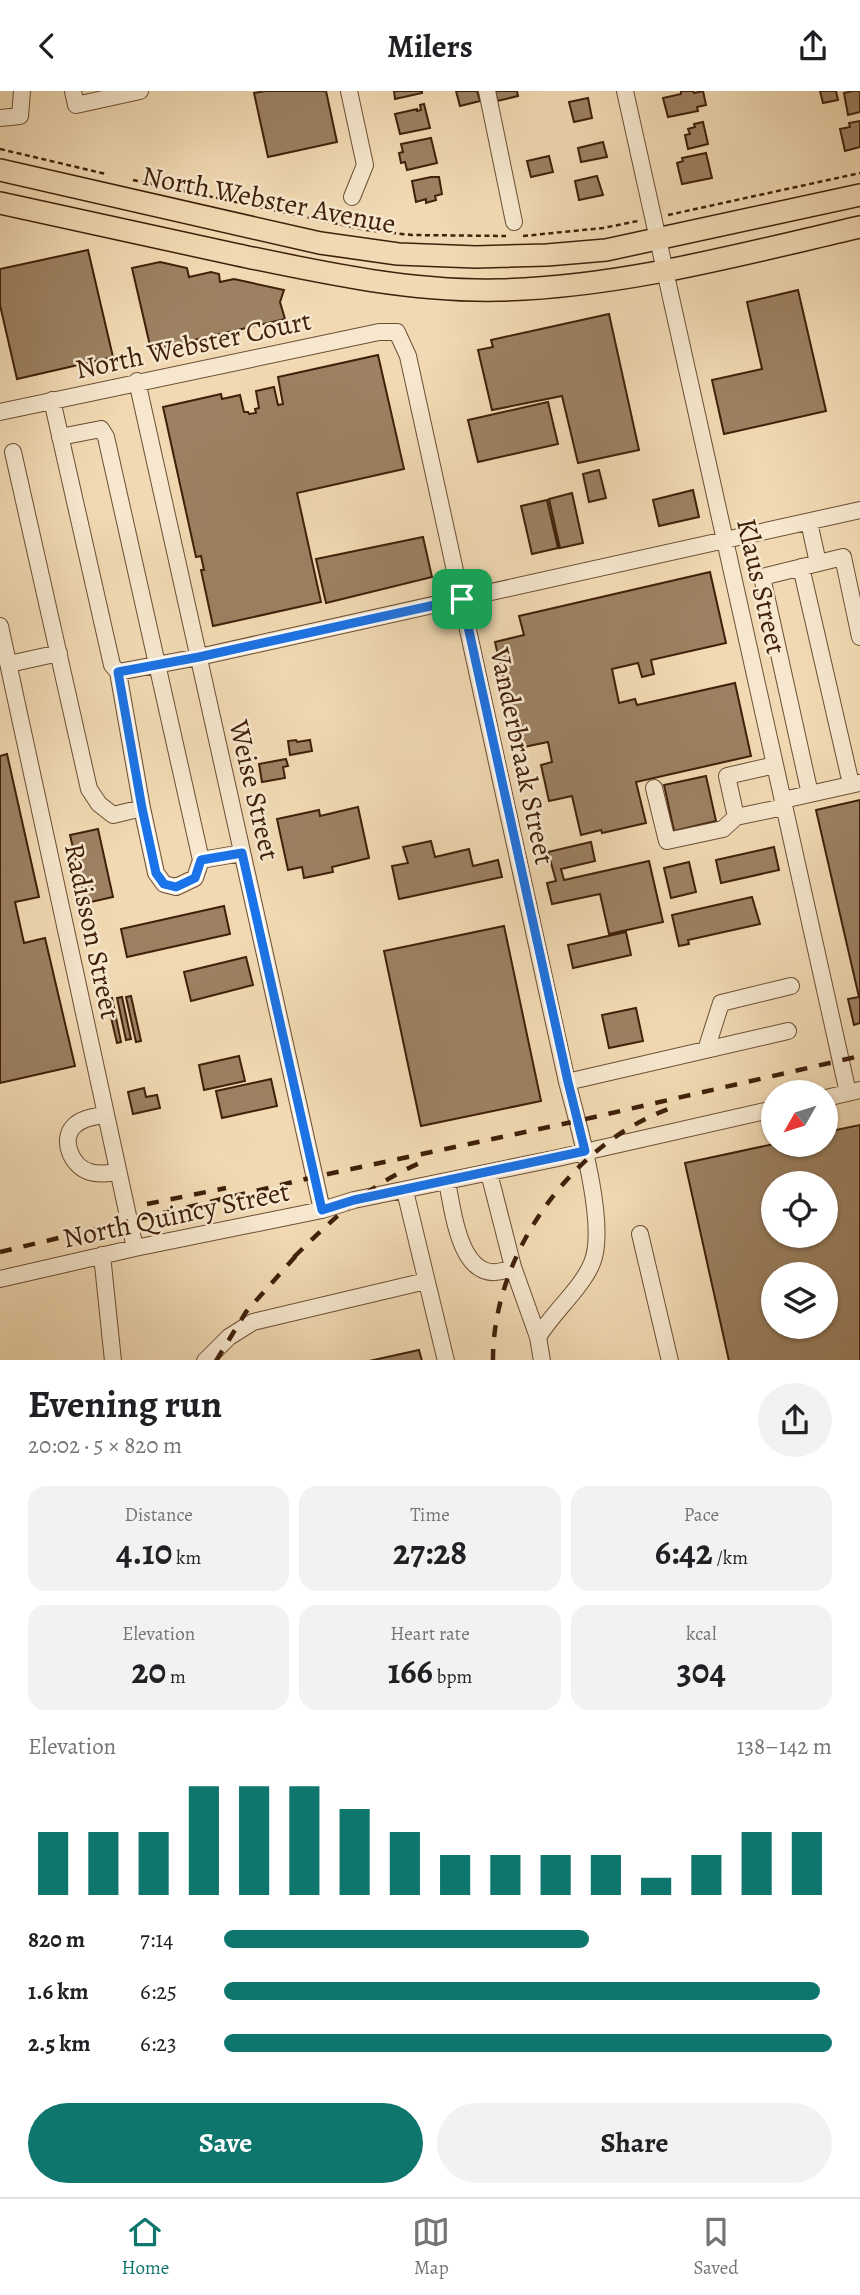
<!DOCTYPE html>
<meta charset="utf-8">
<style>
:root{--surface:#fff;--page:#f2f2f2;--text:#202124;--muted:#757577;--line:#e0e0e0;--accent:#0f766e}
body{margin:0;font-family:Alegreya,serif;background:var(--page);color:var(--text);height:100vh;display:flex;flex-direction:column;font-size:26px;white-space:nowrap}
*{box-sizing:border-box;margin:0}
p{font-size:23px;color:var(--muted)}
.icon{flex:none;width:38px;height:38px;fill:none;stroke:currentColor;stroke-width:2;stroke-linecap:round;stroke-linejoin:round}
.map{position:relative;height:1269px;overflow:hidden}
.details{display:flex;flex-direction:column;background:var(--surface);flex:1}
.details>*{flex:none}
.needle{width:46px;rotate:231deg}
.fabs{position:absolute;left:761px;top:989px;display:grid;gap:14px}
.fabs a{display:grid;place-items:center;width:77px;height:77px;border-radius:50%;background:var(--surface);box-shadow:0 2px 5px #0004;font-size:35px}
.pin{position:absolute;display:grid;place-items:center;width:60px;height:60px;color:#fff;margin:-30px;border-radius:14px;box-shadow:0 4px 10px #0006}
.round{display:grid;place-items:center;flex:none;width:74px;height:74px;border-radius:37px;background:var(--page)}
.overview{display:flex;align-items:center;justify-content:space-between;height:119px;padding:0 28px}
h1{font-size:38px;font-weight:700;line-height:52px}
.figures{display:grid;grid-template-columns:repeat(3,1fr);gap:10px;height:119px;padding:7px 28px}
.figures div{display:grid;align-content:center;border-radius:18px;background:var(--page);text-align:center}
.figures b{font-size:35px;font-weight:700}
.figures small{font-size:19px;font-weight:400}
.figures p{font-size:19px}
.chart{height:196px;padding:14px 28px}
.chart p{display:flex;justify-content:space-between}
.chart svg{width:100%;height:126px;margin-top:7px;stroke:var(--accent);stroke-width:6}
.primary-button{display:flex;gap:14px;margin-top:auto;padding:14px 28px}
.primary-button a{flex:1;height:80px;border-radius:42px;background:var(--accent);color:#fff;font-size:28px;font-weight:700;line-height:80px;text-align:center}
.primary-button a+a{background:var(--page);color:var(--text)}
ul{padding:0 28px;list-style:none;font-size:23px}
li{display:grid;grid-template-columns:112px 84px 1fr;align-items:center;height:52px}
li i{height:18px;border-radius:9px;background:var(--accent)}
header{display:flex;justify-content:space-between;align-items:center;height:91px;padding:0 28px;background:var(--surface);font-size:32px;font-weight:700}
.menu{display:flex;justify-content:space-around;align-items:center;height:98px;border-top:2px solid var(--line);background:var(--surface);font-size:19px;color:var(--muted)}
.menu a{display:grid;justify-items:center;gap:4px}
.menu .active{color:var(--accent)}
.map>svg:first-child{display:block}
.building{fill:#9c8162;stroke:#40200a;stroke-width:2;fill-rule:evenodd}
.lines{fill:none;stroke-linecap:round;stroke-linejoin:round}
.minor-casing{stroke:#6c4e34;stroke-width:18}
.major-casing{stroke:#40200a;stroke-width:24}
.path{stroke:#40200a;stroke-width:2.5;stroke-dasharray:5 3.5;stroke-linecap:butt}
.minor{stroke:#f6e7ce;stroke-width:16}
.major{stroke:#f1dab3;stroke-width:21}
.rail{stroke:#40200a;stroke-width:4.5;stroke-dasharray:12 12;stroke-linecap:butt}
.route-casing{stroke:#fff;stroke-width:14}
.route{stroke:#1a73e8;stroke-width:9}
.labels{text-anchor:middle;stroke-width:5;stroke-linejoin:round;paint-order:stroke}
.street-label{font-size:28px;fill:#40200a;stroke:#f6e7ce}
</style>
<header><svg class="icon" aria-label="back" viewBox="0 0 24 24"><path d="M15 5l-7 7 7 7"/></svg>Milers<svg class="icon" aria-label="share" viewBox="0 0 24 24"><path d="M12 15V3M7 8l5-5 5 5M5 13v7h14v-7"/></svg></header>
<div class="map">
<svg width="860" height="1270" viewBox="0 0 860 1270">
<rect width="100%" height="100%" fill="#f1dab3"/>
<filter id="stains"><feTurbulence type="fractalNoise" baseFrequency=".00286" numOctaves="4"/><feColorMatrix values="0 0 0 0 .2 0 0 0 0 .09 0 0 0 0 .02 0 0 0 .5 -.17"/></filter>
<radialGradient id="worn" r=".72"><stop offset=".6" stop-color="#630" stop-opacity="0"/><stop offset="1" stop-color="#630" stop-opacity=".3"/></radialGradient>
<!-- building -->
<path class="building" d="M 265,0 L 326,0 L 337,51 L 268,66 L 254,2 Z
M 394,0 L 422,0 L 422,2 L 395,8 Z
M 456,0 L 477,0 L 480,10 L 460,15 Z
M 495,0 L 517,0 L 518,5 L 497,10 Z
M 681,0 L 693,0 L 694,2 L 703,0 L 706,14 L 697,16 L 698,20 L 668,26 L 663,7 L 681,3 Z
M 820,0 L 836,0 L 838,9 L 823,12 Z
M 853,0 L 860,0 L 860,21 L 848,24 L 844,2 Z
M 588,7 L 592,27 L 574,31 L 569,11 Z
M 424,13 L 430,37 L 400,43 L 395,23 L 417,18 L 417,20 L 421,19 L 420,14 Z
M 860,30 L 860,56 L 845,60 L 840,38 L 850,36 L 849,32 Z
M 703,31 L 708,53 L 688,58 L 685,44 L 690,43 L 688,38 L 695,36 L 694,33 Z
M 431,47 L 437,72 L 407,79 L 405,71 L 401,72 L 399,62 L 403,61 L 401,53 Z
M 603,51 L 607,66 L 581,71 L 578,57 Z
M 706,62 L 712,87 L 682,93 L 677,72 L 683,70 L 682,67 Z
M 549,65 L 553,81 L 531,86 L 527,70 Z
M 597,85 L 603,104 L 579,109 L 575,90 Z
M 431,86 L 439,86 L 442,103 L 435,105 L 436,109 L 426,112 L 426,108 L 416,111 L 412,90 Z
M 88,159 L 113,266 L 17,288 L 0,214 L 0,178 Z
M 160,171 L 187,177 L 189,186 L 211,181 L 219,183 L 220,191 L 234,188 L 284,199 L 280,211 L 285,228 L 151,259 L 132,177 Z
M 798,199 L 826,320 L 724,343 L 712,289 L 762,278 L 747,211 Z
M 609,223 L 639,359 L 578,372 L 562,305 L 492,319 L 478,259 L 493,256 L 491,249 Z
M 378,264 L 404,378 L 297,402 L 321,511 L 213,535 L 201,479 L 204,479 L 201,465 L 196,466 L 163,316 L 221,303 L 222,308 L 240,304 L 244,321 L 248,321 L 249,323 L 256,322 L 255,318 L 259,317 L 256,300 L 274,296 L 278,314 L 283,313 L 278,286 Z
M 548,311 L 558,353 L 478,371 L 468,329 Z
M 599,379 L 606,407 L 589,411 L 583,383 Z
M 693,399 L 699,426 L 659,435 L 653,409 Z
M 572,402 L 583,452 L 560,457 L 549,408 Z
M 547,409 L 558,457 L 532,463 L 521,415 Z
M 423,446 L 432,486 L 326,512 L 316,468 Z
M 710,481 L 726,552 L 651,569 L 654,583 L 642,586 L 638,572 L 612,578 L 619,612 L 635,608 L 637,614 L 735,592 L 751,665 L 636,691 L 646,732 L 602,742 L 601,739 L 581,744 L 572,705 L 549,710 L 541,674 L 552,671 L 548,651 L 519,657 L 495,551 L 524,544 L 519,525 Z
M 296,649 L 297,651 L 310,649 L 312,660 L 290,664 L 288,650 Z
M 7,663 L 39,806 L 15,811 L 24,852 L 45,847 L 75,975 L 0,992 L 0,665 Z
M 286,668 L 288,675 L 283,676 L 285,687 L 262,691 L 259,673 Z
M 706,685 L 716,730 L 674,740 L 664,694 Z
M 860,709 L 860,932 L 854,934 L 848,908 L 859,906 L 816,719 Z
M 358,716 L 369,767 L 332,776 L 333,781 L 304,787 L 302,776 L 288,779 L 277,728 L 319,719 L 320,725 Z
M 98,738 L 113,806 L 86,812 L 70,744 Z
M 431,750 L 435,766 L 469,758 L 473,775 L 498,769 L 502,786 L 399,808 L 392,775 L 408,772 L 403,756 Z
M 591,751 L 595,770 L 561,778 L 564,789 L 649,770 L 663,831 L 609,843 L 600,803 L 552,813 L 547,792 L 556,790 L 548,761 Z
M 774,756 L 779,779 L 721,792 L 716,769 Z
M 689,771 L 696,801 L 671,807 L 664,777 Z
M 752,806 L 760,833 L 688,849 L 689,853 L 679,855 L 672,824 Z
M 224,815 L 230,843 L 127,866 L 121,838 Z
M 504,835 L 541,1010 L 421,1035 L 384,860 Z
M 626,841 L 631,864 L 573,877 L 568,854 Z
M 246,866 L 253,894 L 191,910 L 184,881 Z
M 131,905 L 141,950 L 136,951 L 126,906 Z
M 122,906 L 131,948 L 126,949 L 117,907 Z
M 112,907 L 121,951 L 117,952 L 107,909 Z
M 636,917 L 643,950 L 609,957 L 602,924 Z
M 239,965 L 245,990 L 204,999 L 199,974 Z
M 271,988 L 277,1015 L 222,1027 L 216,1000 Z
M 144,997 L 146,1006 L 157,1004 L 160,1017 L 133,1023 L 128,1001 Z
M 860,1034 L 860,1270 L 729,1270 L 685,1072 L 774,1053 L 826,1054 L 826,1041 ZM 774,1092 L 826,1092 L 826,1144 L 774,1144 ZM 774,1183 L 826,1183 L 826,1236 L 774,1236 Z
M 419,1259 L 422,1270 L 369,1270 Z"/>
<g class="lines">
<!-- minor casing -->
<g class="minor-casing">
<path id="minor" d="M 73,0 L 76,14 L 140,0
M 349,0 L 365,74 L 352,106
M 487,0 L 514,131
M 625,0 L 848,1002
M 0,27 L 20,25 L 22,0
M 137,290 L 322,1119
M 52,309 L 112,574 L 118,581 L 199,566 L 860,419
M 0,321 L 379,241 L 397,241 L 408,265 L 567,991 C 578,1032 608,1135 592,1172 C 582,1197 553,1221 538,1246 L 513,1176 L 489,1082
M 60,346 L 101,338 L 106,346 L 201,769 L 195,787 L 176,796 L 164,793 L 156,782 L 142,717 L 118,581
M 13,361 L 89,698 L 99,713 L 113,724 L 142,717
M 809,431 L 818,472
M 801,476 L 851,693
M 0,535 L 135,1157
M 9,573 L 59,562
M 654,697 L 667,750 L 723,738 L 736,726 L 784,716
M 810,703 L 762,486 L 843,466 L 860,546
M 783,709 L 859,692
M 736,726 L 727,685 L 775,674
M 201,769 L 242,762
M 706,959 L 721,912 L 791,895
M 567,991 L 788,940
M 826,1007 L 860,999
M 106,1024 C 95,1025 82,1027 74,1035 C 60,1049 72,1076 90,1081 C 99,1084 109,1082 118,1081
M 447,1091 C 454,1124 461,1202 513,1176
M 405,1100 L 446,1270
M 640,1143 L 670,1270
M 102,1164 L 113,1270
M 0,1188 L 135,1157 L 322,1119 L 354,1109 L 558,1067 L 774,1018
M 538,1246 L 542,1270
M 205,1270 L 229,1246 L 253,1231 L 426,1190"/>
</g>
<!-- major casing -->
<g class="major-casing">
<path id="major" d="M 0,79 L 320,152 L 398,163 L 476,166 L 547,164 L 606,159 L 860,104
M 0,112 C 79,129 159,147 238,164 C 324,182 412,201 500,199 C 622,196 742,163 860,136"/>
</g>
<!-- path -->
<path class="path" d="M 0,58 L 106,83
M 133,89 L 366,139 L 412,144 L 506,145
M 668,124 L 860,82
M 523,145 L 603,137 L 638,130"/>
<!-- minor -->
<use href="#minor" class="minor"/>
<!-- major -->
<use href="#major" class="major"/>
<!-- rail -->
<path class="rail" d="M 147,1113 L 226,1097
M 0,1161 L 314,1086 L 577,1030 L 860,965
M 294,1166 C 337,1124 367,1095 422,1071
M 216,1270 L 246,1221 L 301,1159
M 493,1270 C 492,1163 573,1050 674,1016"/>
</g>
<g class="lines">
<!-- route casing -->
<g class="route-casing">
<path id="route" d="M 462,508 L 568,991 L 585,1060 L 354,1109 L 322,1119 L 242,762 L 201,769 L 195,787 L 176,796 L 164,793 L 156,782 L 142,717 L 118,581 L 199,566 Z"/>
</g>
<!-- route -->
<use href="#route" class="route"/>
</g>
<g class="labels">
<!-- street labels -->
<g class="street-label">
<text transform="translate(269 108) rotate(11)" y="10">North Webster Avenue</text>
<text transform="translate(193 253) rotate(-12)" y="10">North Webster Court</text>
<text transform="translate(762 495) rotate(77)" y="10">Klaus Street</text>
<text transform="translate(523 665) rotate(78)" y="10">Vanderbraak Street</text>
<text transform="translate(255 699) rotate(77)" y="10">Weise Street</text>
<text transform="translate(93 840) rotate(78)" y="10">Radisson Street</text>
<text transform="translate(176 1123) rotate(-12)" y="10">North Quincy Street</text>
</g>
</g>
<rect width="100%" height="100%" filter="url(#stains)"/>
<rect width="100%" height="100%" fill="url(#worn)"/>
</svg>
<div class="fabs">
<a><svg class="needle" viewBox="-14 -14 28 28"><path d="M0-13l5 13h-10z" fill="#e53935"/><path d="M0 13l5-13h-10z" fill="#757577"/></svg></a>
<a><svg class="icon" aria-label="locate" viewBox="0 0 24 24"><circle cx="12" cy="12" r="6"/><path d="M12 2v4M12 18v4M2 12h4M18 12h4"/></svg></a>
<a><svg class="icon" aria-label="layers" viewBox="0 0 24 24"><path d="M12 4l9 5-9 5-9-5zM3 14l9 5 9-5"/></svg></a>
</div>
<div class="pin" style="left:462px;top:508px;background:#1e9e55"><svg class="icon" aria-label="arrive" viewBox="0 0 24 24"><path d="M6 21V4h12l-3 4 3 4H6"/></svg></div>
</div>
<section class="details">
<div class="overview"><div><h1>Evening run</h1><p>20:02 · 5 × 820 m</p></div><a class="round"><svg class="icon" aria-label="share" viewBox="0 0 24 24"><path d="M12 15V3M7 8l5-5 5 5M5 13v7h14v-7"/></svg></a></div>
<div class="figures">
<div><p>Distance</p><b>4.10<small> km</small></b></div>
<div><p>Time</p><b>27:28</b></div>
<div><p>Pace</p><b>6:42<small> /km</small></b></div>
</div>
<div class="figures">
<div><p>Elevation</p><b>20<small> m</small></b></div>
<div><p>Heart rate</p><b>166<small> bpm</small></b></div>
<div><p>kcal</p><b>304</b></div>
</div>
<div class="chart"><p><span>Elevation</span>138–142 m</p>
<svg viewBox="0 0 160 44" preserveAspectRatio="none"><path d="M5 44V22M15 44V22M25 44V22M35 44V6M45 44V6M55 44V6M65 44V14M75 44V22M85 44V30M95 44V30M105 44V30M115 44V30M125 44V38M135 44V30M145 44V22M155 44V22"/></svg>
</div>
<ul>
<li><b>820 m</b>7:14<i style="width:60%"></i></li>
<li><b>1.6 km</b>6:25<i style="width:98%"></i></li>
<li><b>2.5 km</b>6:23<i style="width:100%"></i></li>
</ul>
<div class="primary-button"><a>Save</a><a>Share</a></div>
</section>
<nav class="menu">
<a class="active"><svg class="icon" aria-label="home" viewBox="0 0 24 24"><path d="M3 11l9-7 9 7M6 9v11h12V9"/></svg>Home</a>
<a><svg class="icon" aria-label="map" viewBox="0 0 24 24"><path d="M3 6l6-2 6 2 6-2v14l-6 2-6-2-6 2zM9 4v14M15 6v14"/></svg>Map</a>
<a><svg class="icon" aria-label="saved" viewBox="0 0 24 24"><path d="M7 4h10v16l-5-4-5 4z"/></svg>Saved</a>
</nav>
